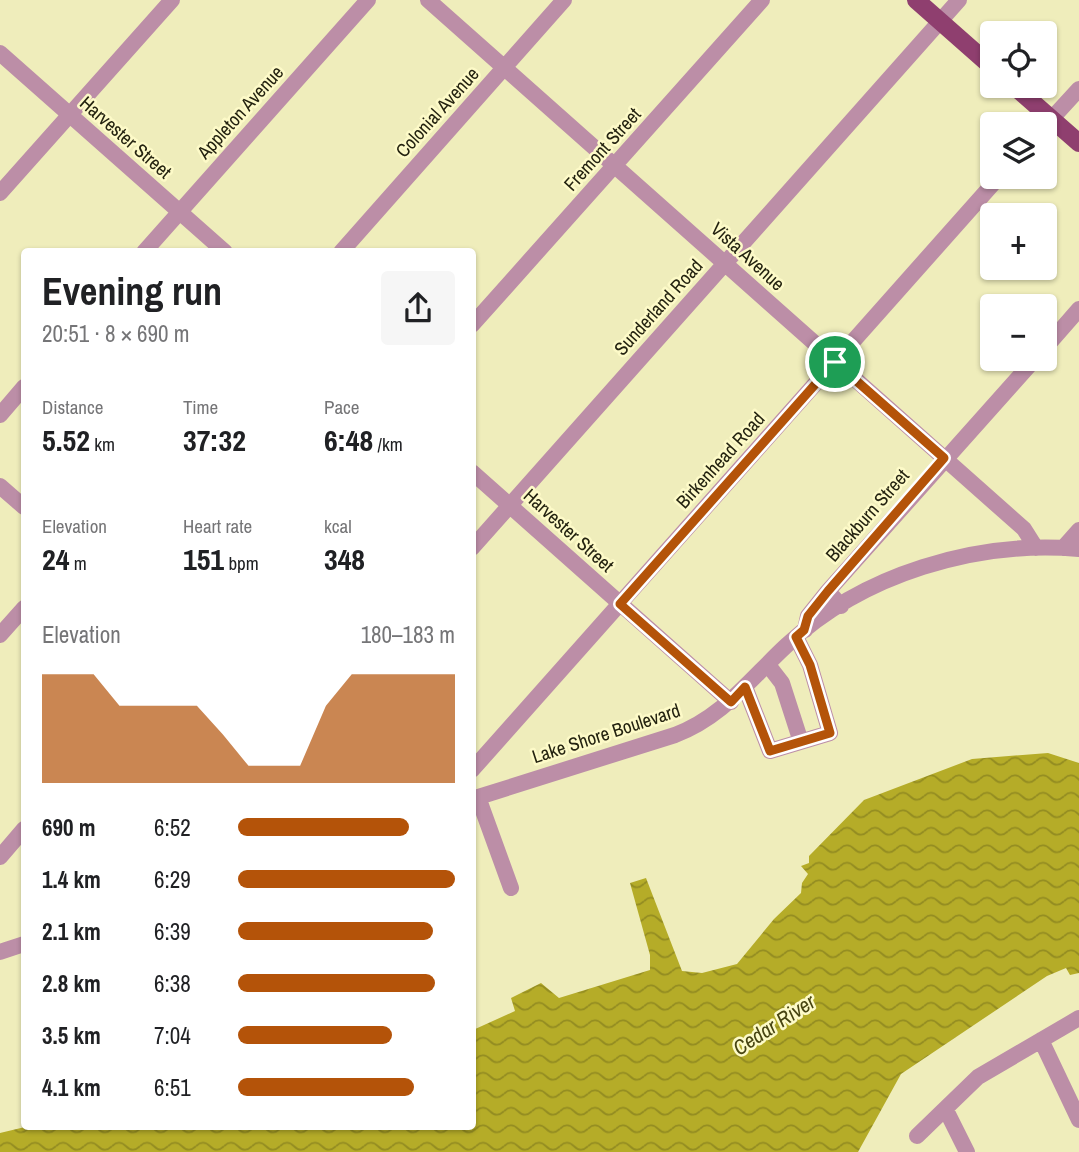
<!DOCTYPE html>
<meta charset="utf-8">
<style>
:root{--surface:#fff;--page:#f6f6f6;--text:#202124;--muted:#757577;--accent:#b45309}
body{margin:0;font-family:"Archivo Narrow",sans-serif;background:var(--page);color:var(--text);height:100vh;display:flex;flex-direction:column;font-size:26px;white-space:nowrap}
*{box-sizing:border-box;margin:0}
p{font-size:23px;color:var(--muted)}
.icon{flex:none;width:38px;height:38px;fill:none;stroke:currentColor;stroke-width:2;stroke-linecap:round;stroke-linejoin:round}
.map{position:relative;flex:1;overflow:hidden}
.details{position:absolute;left:21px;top:248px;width:455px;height:882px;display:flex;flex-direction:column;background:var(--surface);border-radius:7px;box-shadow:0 2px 5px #0004}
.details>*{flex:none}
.buttons{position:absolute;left:980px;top:21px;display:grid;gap:14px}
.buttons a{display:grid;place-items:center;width:77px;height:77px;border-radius:7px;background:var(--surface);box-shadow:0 2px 5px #0004;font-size:35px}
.pin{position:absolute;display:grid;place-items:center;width:60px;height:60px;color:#fff;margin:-30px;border:4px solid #fff;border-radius:50%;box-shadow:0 2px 7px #0007}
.round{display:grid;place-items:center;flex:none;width:74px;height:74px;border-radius:7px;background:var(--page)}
.summary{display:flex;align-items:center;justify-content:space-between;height:119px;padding:0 21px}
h1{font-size:38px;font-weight:800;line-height:52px}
.figures{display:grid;grid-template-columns:repeat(3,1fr);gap:10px;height:119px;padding:7px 21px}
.figures div{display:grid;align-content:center}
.figures b{font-size:30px;font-weight:800}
.figures small{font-size:19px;font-weight:400}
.figures p{font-size:19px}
.chart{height:196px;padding:14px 21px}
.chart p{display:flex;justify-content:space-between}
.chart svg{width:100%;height:126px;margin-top:7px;fill:var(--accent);opacity:.7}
ul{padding:0 21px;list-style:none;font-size:23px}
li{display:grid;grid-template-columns:112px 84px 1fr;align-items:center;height:52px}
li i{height:18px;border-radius:9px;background:var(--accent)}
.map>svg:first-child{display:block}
.water{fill:url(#water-waves)}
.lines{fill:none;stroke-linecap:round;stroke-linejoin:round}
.minor{stroke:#bc8ea7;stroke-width:16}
.major{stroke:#8f3f6f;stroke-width:18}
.route-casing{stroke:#fff;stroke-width:14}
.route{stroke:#b45309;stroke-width:9}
.labels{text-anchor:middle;stroke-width:5;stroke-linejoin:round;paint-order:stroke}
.street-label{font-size:19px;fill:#242310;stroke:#fdfac8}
.water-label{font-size:21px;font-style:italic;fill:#474411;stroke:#fdfac8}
</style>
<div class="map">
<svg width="1079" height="1152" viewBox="0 0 1079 1152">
<defs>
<pattern id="water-waves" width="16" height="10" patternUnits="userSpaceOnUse" patternTransform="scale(1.75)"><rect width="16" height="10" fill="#b5ac28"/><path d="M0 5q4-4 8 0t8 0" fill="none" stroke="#938c21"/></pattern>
</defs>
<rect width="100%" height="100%" fill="#efedbb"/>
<!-- water -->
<path class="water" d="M 1048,753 L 1079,763 L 1079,973 L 1070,975 L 1066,968 L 1047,976 L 901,1074 L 858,1152 L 0,1152 L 0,1133 L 25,1127 L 472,1127 L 473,1030 L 515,1011 L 511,998 L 541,983 L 559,998 L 650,970 L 650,955 L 630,883 L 646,878 L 682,971 L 702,973 L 737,964 L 774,919 L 801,893 L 802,883 L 808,874 L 801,866 L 809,863 L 809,856 L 864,800 L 972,759 Z"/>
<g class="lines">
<!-- minor -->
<path class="minor" d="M 428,0 L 1024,529 L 1036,548
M 0,53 L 225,252
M 1045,126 L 1079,89
M 0,193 L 172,0
M 144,252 L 368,0
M 341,252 L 564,0
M 472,325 L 762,0
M 1045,348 L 1079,309
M 0,415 L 24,387
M 472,472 L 731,702
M 0,486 L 24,507
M 472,548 L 959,0
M 1063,548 L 1079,530
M 841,606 L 828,591 L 1035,359
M 805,630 L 808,616 L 828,591
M 0,635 L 24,608
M 768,665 L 782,683 L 801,742
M 745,687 L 770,751 L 830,733 L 810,665 L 796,637
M 472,770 L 999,177
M 478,797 L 511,888
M 472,799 L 675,735 C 723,717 750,679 787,645 C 862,574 977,540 1079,549
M 0,857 L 24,829
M 0,952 L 24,944
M 1041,1040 L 1079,1120
M 946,1110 L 967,1152
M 917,1136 L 978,1077 L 1079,1018"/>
<!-- major -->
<path class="major" d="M 916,0 L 992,67
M 1014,86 L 1079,143"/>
</g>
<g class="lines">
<!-- route casing -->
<g class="route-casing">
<path id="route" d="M 835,362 L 944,458 L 828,591 L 808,616 L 804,630 L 796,637 L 810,665 L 830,733 L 770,751 L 745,687 L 731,702 L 620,604 Z"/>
</g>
<!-- route -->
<use href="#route" class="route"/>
</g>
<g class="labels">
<!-- street labels -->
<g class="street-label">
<text transform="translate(240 112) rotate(-48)" y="7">Appleton Avenue</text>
<text transform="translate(437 112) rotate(-48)" y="7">Colonial Avenue</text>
<text transform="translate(126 137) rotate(41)" y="7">Harvester Street</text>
<text transform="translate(602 149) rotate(-48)" y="7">Fremont Street</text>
<text transform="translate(748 256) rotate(42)" y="7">Vista Avenue</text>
<text transform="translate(658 307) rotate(-48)" y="7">Sunderland Road</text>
<text transform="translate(720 460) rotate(-48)" y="7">Birkenhead Road</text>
<text transform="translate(867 515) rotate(-49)" y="7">Blackburn Street</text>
<text transform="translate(569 530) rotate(42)" y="7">Harvester Street</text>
<text transform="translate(606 733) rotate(-18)" y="7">Lake Shore Boulevard</text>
</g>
<!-- water labels -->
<g class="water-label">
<text transform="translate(774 1025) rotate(-33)" y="7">Cedar River</text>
</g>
</g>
</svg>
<div class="buttons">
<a><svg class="icon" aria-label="locate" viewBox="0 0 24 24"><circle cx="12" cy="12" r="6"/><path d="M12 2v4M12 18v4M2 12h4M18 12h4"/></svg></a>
<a><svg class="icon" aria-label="layers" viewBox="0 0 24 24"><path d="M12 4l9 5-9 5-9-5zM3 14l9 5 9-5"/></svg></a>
<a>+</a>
<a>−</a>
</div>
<div class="pin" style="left:835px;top:362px;background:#1e9e55"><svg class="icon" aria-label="arrive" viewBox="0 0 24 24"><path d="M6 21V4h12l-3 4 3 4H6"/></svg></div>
<section class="details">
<div class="summary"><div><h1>Evening run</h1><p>20:51 · 8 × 690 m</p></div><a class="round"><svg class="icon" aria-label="share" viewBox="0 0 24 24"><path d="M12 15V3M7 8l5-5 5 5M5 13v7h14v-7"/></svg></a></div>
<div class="figures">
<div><p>Distance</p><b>5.52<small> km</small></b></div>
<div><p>Time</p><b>37:32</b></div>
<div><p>Pace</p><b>6:48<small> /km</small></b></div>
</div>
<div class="figures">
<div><p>Elevation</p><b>24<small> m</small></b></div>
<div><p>Heart rate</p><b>151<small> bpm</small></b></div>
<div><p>kcal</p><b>348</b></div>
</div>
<div class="chart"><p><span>Elevation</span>180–183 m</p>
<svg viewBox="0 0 160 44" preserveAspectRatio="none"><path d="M0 44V6L10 6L20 6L30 17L40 17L50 17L60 17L70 27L80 38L90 38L100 38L110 17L120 6L130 6L140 6L150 6L160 6V44z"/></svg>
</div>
<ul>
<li><b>690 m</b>6:52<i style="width:79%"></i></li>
<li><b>1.4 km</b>6:29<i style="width:100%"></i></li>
<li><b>2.1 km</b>6:39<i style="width:90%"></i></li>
<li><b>2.8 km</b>6:38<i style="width:91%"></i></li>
<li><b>3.5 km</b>7:04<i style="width:71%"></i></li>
<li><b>4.1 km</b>6:51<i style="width:81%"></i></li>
</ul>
</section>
</div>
